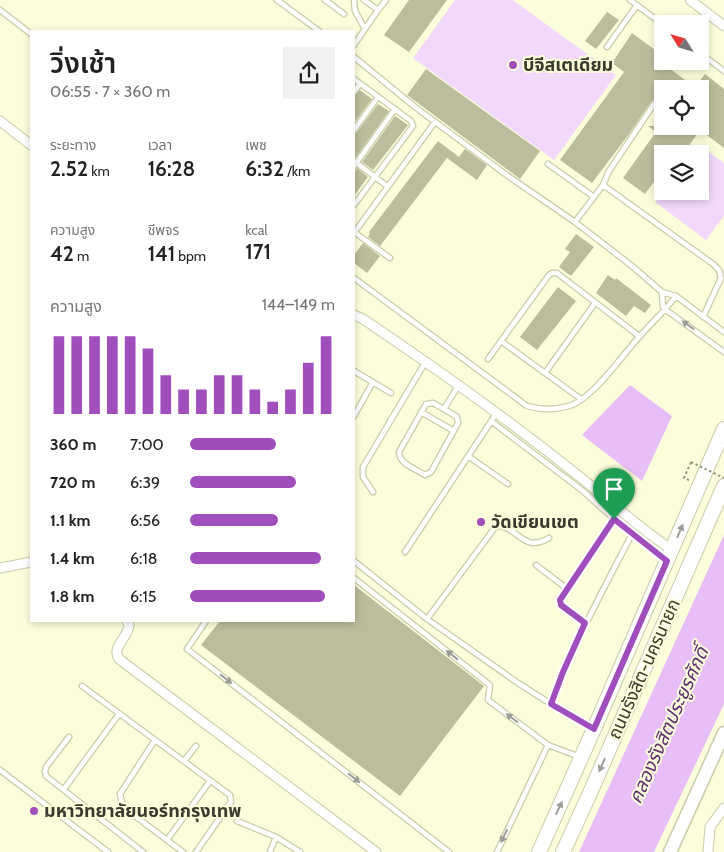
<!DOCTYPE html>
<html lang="th">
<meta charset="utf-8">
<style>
:root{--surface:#fff;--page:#f2f2f2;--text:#222;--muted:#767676;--accent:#a14ebd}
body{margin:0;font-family:Cabin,"Noto Sans Thai",sans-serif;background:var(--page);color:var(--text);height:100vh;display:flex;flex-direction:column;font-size:19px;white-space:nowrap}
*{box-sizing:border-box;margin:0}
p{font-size:16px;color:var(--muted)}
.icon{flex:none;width:28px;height:28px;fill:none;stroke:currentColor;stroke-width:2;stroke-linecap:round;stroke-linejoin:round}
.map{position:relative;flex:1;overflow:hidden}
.details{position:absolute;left:30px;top:30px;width:325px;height:592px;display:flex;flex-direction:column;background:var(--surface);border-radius:0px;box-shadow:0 2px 8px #0003}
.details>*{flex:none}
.needle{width:32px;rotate:307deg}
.tools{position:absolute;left:654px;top:15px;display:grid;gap:10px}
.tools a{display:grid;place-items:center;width:55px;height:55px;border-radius:0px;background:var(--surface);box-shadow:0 2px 8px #0003;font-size:25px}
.pin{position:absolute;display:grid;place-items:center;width:42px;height:42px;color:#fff;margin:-51px -21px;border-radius:50% 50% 50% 0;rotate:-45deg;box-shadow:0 0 5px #0007}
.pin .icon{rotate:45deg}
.round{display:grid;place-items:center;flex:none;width:52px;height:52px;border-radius:0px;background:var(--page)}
.summary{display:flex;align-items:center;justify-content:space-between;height:85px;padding:0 20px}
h1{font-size:28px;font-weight:600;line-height:38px}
.figures{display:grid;grid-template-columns:repeat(3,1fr);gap:8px;height:85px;padding:5px 20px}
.figures div{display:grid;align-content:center}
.figures b{font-size:21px;font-weight:600}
.figures small{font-size:14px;font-weight:400}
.figures p{font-size:14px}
.chart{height:140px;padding:10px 20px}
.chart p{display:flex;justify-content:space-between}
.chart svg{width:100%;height:90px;margin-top:5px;stroke:var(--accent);stroke-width:6}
ul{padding:0 20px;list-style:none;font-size:16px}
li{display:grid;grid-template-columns:80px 60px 1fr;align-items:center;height:38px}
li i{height:12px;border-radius:6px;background:var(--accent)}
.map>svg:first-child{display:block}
.green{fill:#f2d9fc}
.water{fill:#e8bef8}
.building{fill:#bcbd9c}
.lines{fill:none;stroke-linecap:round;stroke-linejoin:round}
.lane-casing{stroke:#c9cba9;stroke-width:7}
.street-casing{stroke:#c9cba9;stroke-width:11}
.secondary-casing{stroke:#c9cba9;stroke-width:15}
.primary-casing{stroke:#c9cba9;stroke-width:16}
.path{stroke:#969780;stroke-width:2;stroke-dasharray:2.5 2.5;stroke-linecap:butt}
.lane{stroke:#fff;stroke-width:4.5}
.street{stroke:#fff;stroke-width:9}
.secondary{stroke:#fff;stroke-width:12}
.primary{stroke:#fff;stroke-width:14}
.path-bridge{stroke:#969780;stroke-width:2;stroke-dasharray:2.5 2.5;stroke-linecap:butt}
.oneway{fill:#9c9d96}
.route-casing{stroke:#fff;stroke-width:10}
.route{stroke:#a14ebd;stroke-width:6}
.poi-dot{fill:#a14ebd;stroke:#fcfedb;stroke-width:2}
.labels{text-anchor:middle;stroke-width:4;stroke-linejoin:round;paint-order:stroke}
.poi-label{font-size:18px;font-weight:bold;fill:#3a3b2e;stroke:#fcfedb;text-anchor:start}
.street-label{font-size:18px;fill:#3a3b2e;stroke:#fcfedb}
.water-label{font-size:19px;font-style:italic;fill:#602d71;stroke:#fcfedb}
</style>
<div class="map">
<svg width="724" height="852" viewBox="0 0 724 852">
<rect width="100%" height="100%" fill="#fcfedb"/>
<!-- green -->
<path class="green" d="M 455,0 L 513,0 L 616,75 L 554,160 L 413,58 Z
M 698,144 L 724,163 L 724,216 L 706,240 L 655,202 L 663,191 L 700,191 L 700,154 L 691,154 Z"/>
<!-- water -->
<path class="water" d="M 630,385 L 672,416 L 642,481 L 582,435 Z
M 724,535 L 724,704 L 654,852 L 579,852 Z"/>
<!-- building -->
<path class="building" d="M 409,0 L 447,0 L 409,52 L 384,35 Z
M 607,12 L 619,20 L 596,49 L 585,41 Z
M 632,33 L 662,55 L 662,63 L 695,87 L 705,74 L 724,89 L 724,148 L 700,130 L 683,154 L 662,154 L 662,171 L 645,194 L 623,178 L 656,132 L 648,126 L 654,126 L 662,115 L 662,126 L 700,126 L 700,89 L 662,89 L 662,100 L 658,96 L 651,102 L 629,134 L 592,183 L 560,160 L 624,72 L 612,63 Z
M 426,69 L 540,151 L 520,179 L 407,95 Z
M 360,90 L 372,99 L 354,123 L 354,96 Z
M 378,104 L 389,111 L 356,157 L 354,156 L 354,134 L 357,132 Z
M 395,116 L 408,125 L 373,170 L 362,162 Z
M 438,141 L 459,157 L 465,149 L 487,165 L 477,180 L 447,158 L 380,246 L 368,237 L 370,233 L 369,232 Z
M 357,168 L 368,177 L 354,196 L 354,173 Z
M 576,234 L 594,247 L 571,276 L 559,267 L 570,252 L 565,249 Z
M 363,243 L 380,256 L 367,273 L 354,263 L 354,255 Z
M 608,275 L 615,280 L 616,278 L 651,305 L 645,313 L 634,306 L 626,316 L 596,293 Z
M 558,287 L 576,301 L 537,350 L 520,337 Z
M 354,585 L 484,686 L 400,796 L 201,645 L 220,621 L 354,621 Z"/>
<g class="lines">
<!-- lane casing -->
<g class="lane-casing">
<path id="lane" d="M 277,0 L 319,31
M 325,0 L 344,14
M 354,0 L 355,11 L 365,29
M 364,0 L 378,10 L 386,0
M 630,0 L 662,24
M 0,10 L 31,34
M 354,45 L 378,10
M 607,47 L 637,5
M 700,53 L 724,71
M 354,57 L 415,107 L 508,176 L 575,222 L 632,266 L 662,292 L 676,296 L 724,332
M 354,79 L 411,121 L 413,126 L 354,205
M 354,92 L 360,84
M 654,104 L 609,171 L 603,185 L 713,264 L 719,270 L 721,278 L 703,317
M 354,130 L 378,97
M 354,161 L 387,186
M 548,164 L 594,197
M 354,166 L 395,109
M 575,222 L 603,185
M 354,232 L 390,258
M 354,233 L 435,122
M 354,278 L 527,406 C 541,410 555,410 569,406 C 593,399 622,355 640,336 C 652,322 665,311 676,296
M 662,292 L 663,307 L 666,310 L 724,352
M 488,359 L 501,341
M 354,371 L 391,393
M 545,373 L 501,341 L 549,275 L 552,273 L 557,273 L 639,336
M 581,399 L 545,373 L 595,303
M 444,409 L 433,403 L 426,404 L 399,452 C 399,464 416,469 425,475 L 431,472 L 458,423 L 457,417 L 444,409 L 458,386
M 421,412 L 454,431
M 354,416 L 373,382
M 491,421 L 583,491 L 614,519
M 468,456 L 508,484
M 373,492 L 363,477 L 363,467 L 426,361
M 405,552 L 496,414
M 354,561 L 427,619 L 518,683 L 551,704 C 573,645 603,590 632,534 L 666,560
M 536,565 L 566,588
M 354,578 L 490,685 L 488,700 L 548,745 L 580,757
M 427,619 L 496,526 C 518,525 522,554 549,538
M 206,621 L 187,649 L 449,852
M 585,623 L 561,605 L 560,600 L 561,596 L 614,519 L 632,534
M 82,686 L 155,740
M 551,704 L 591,727
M 69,737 L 46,767 L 45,771 L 46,776 L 143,852
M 184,761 L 196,746
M 0,770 L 108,852
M 64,789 L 119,714
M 237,821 L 276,837 L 300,852
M 167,840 L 210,781
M 183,852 L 123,807 L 120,794 L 155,740 L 230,795 L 231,802 L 196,852
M 270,852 L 276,837
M 497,852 L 548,745"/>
</g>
<!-- street casing -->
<g class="street-casing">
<path id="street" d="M 690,0 L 724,26
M 0,121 L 31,145
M 354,315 L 363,319 C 439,370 514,424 585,481 C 614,505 641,529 672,550
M 0,568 L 31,562
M 127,621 L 129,625 C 128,638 111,647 119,659 L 376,852
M 708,852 L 710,827 L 724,808"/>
</g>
<!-- secondary casing -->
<g class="secondary-casing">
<path id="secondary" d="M 670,852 L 724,733"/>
</g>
<!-- primary casing -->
<g class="primary-casing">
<path id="primary" d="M 539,852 L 594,729 L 724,429
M 563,852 L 590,793 L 724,486"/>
</g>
<!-- path -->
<path class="path" d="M 689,480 L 684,478 L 691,462"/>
<!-- lane -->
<use href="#lane" class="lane"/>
<!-- street -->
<use href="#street" class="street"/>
<!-- secondary -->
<use href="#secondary" class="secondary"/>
<!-- primary -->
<use href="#primary" class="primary"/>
<!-- path-bridge -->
<path class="path-bridge" d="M 691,462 L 724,478"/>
</g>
<!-- one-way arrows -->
<defs><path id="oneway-solid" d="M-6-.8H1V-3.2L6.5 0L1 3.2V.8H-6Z" transform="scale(1.25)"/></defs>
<g class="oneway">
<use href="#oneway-solid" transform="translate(688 325) rotate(-144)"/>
<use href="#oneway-solid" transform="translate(680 531) rotate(-67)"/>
<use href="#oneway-solid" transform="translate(452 655) rotate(-142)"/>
<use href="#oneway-solid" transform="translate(226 679) rotate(38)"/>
<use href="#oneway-solid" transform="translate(512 718) rotate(-143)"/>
<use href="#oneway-solid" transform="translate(602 765) rotate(114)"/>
<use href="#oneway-solid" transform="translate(354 778) rotate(38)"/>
<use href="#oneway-solid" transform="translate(559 808) rotate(-65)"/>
<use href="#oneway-solid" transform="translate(504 836) rotate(116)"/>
</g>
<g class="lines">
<!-- route casing -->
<g class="route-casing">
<path id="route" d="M 614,519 L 667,561 L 594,729 L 551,704 L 563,672 L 585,623 L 561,605 L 560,600 Z"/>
</g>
<!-- route -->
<use href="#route" class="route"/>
</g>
<!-- markers -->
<g class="poi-dot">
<circle cx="513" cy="65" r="5"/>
<circle cx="481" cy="522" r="5"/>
<circle cx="34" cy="811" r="5"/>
</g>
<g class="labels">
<!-- poi labels -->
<g class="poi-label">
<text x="523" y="71">บีจีสเตเดียม</text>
<text x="491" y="528">วัดเขียนเขต</text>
<text x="44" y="817">มหาวิทยาลัยนอร์ทกรุงเทพ</text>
</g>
<!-- street labels -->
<g class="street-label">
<text transform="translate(644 669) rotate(-66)" y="6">ถนนรังสิต-นครนายก</text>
</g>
<!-- water labels -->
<g class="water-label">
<text transform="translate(668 725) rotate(-66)" y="7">คลองรังสิตประยูรศักดิ์</text>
</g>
</g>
</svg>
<div class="tools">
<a><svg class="needle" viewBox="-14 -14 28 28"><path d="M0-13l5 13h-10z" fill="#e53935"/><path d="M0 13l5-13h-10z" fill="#767676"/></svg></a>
<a><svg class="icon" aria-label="locate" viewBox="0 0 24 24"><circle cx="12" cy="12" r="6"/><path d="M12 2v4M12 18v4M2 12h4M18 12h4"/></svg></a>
<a><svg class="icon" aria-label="layers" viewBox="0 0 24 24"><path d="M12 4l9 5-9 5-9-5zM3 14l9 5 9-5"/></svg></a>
</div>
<div class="pin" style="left:614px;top:519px;background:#1e9e55"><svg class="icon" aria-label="arrive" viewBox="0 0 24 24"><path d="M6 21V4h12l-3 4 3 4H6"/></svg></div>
<section class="details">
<div class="summary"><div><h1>วิ่งเช้า</h1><p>06:55 · 7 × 360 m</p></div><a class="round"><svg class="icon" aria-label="share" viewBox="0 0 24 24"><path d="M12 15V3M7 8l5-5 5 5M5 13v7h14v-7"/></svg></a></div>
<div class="figures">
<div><p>ระยะทาง</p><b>2.52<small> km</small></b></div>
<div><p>เวลา</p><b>16:28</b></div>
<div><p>เพซ</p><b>6:32<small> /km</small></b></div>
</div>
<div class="figures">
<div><p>ความสูง</p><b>42<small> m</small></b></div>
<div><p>ชีพจร</p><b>141<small> bpm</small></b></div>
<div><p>kcal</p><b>171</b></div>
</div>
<div class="chart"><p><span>ความสูง</span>144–149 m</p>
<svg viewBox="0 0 160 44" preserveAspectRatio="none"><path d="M5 44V6M15 44V6M25 44V6M35 44V6M45 44V6M55 44V12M65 44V25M75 44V32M85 44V32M95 44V25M105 44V25M115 44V32M125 44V38M135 44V32M145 44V19M155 44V6"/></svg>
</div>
<ul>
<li><b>360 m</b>7:00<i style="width:59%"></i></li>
<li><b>720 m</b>6:39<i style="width:73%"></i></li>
<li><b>1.1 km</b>6:56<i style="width:61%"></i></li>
<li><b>1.4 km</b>6:18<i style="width:90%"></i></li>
<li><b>1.8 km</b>6:15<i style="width:93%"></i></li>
</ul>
</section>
</div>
